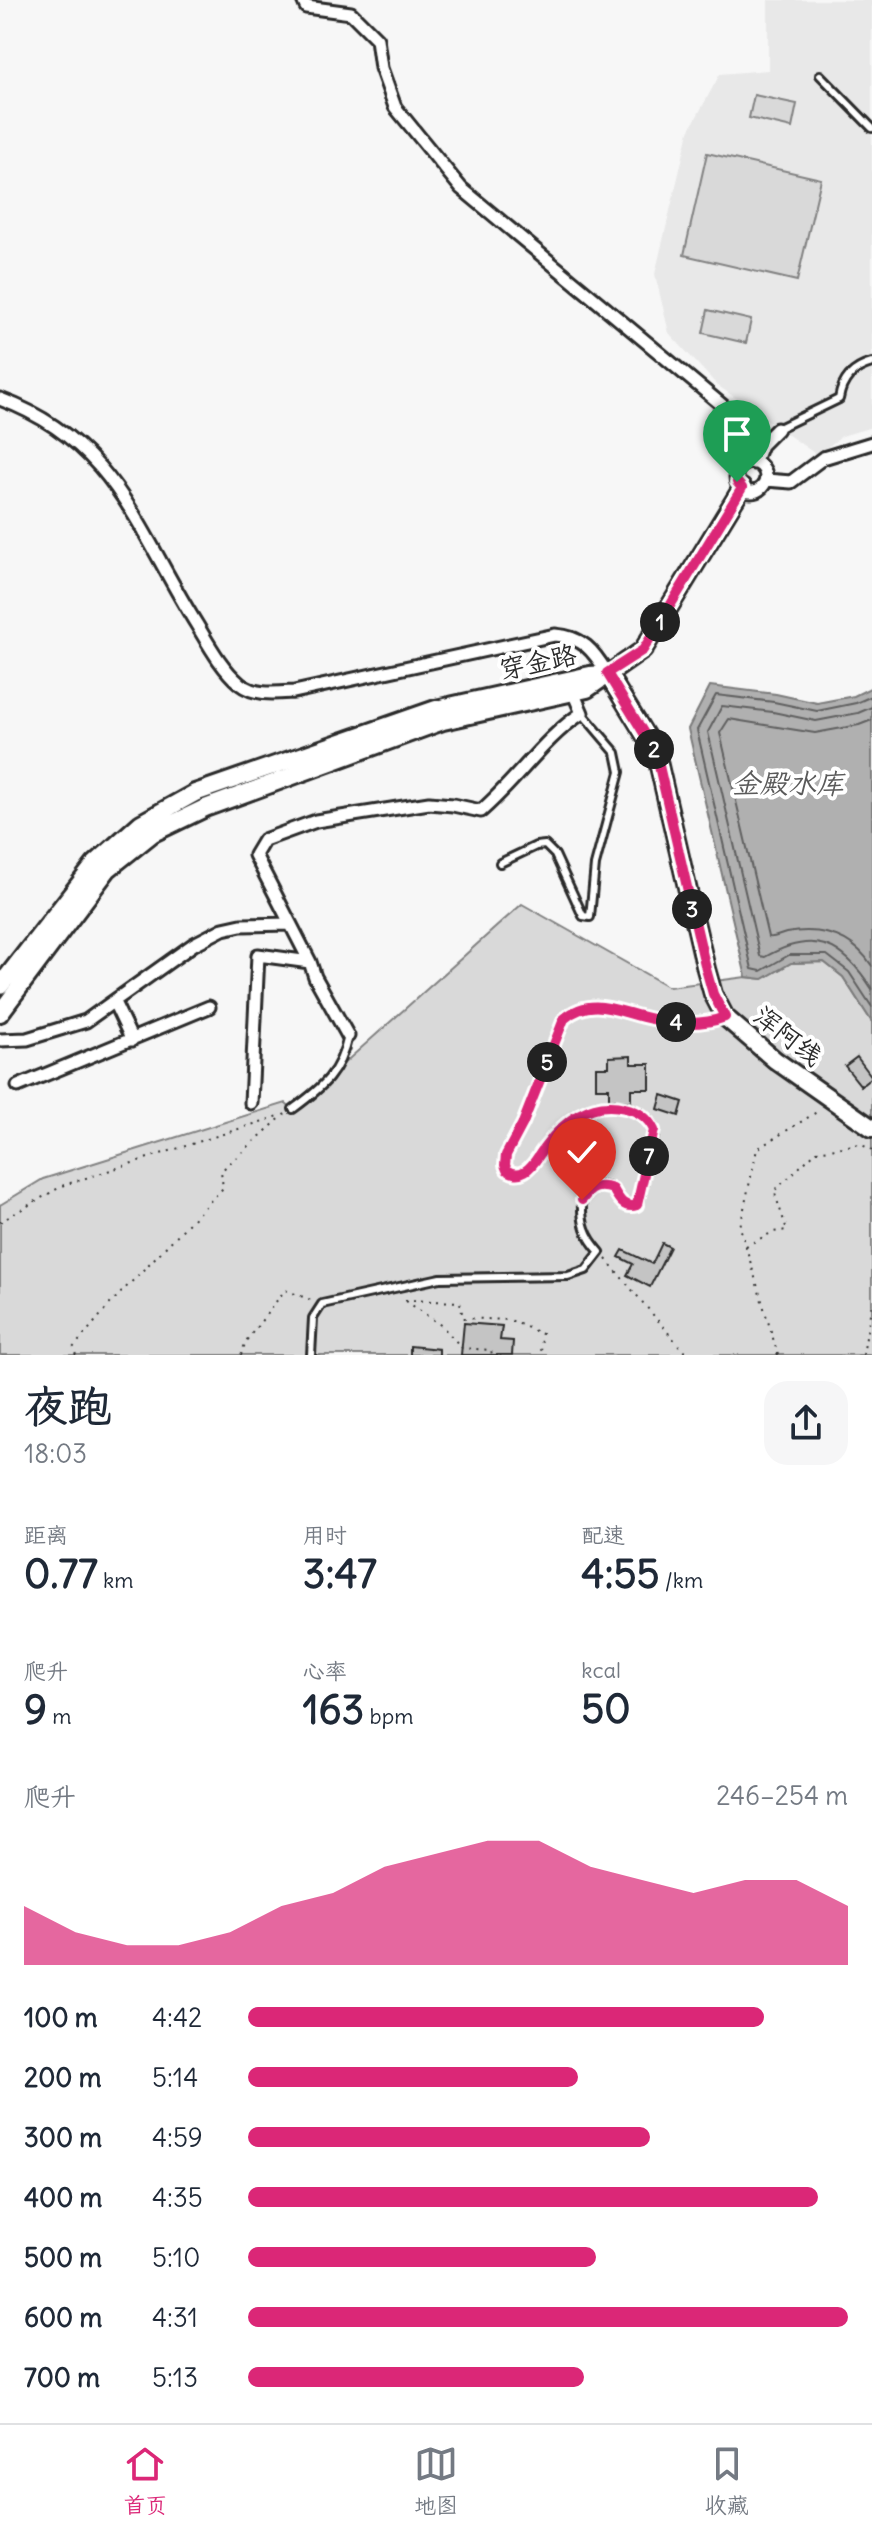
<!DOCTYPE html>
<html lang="zh">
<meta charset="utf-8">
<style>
:root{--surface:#fff;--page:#f6f6f7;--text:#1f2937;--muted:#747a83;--line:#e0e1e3;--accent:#db2777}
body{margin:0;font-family:Delius,"LXGW WenKai TC",sans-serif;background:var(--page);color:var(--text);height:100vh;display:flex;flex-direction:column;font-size:30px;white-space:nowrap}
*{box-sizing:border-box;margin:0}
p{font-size:26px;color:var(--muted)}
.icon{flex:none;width:44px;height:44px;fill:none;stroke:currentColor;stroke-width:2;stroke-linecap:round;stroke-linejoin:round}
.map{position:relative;height:1355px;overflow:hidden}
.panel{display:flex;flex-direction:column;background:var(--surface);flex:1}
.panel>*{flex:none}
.pin{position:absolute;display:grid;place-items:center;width:68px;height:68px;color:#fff;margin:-82px -34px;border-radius:50% 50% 50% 0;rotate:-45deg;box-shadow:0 0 8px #0007}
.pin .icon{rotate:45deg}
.km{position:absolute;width:40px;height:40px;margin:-20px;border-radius:50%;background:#222;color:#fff;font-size:22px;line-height:40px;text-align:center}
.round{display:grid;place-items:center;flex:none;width:84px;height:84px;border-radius:24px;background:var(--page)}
.summary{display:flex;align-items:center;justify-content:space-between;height:136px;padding:0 24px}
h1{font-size:44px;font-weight:700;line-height:60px}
.metrics{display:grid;grid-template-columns:repeat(3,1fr);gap:12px;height:136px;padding:8px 24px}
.metrics div{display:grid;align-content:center}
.metrics b{font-size:40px;font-weight:700}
.metrics small{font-size:22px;font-weight:400}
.metrics p{font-size:22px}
.chart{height:224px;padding:16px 24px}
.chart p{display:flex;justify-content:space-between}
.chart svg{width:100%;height:144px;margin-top:8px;fill:var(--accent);opacity:.7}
ul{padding:0 24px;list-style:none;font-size:26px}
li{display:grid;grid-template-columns:128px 96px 1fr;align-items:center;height:60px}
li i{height:20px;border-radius:10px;background:var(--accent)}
.tabs{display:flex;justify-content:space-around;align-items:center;height:112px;border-top:2px solid var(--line);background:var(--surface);font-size:22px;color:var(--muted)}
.tabs a{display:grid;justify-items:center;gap:4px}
.tabs .current{color:var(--accent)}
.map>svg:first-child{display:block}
.built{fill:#e8e8e8}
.green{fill:#d9d9d9;stroke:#828282;stroke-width:2}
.water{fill:#b0b0b0;stroke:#7b7b7b;stroke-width:2}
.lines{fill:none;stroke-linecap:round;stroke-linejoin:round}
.shore{stroke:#606060;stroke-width:2}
.building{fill:#c4c4c4;stroke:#2b2b2b;stroke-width:2}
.lane-casing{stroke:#2b2b2b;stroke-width:12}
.street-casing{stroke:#2b2b2b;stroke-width:17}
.secondary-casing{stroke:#2b2b2b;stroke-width:22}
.path{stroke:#2b2b2b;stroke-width:2;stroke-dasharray:2 6;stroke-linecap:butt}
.lane{stroke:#fff;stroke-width:6}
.street{stroke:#fff;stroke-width:11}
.secondary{stroke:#fff;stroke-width:16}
.route-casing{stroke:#fff;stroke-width:16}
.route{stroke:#db2777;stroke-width:10}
.labels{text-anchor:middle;stroke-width:8;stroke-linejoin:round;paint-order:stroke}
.street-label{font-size:26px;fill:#2b2b2b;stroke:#fff}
.water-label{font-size:28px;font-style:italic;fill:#5a5a5a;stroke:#fff}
</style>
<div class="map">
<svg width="872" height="1355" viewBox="0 0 872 1355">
<rect width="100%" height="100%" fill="#f7f7f7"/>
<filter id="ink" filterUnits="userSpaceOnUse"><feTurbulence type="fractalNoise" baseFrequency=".0125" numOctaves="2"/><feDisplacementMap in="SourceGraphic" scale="16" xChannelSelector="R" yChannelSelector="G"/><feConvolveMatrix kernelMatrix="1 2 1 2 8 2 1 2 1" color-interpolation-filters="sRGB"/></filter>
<g filter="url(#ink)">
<!-- built -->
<path class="built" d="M 768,0 L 872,0 L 872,427 L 842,436 L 817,455 L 717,385 L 669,333 L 655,274 L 689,131 L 720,74 L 768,70 Z"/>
<!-- green -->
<path class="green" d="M 754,95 L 797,104 L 792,128 L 749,118 Z
M 707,153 L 821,179 L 797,281 L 684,255 Z
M 708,310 L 751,320 L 746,343 L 703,333 Z
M 522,904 L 669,987 L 746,977 L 763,979 L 791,963 L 824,962 L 843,977 L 872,1022 L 872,1355 L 0,1355 L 0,1205 L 43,1179 L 286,1103 L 293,1109 Z"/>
<!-- water -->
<path class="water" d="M 710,686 L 776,694 L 817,703 L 854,696 L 872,687 L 872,1022 L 843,977 L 824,962 L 791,963 L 763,979 L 746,977 L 688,729 Z"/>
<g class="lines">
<!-- shore -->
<path class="shore" d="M 872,696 L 856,703 L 817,711 L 774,702 L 716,695 L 697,730 L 752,969 L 761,971 L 789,955 L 827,955 L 849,972 L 872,1007
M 872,707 L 858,713 L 816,721 L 773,712 L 722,706 L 708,732 L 760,956 L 765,957 C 814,929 843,943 872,989
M 872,720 L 859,725 L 815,733 L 729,719 L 720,733 L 768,937 C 775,938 778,935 786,933 C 821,927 852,935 872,966"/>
</g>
<!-- building -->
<path class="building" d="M 631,1056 L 631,1064 L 650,1064 L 650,1089 L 631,1089 L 631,1102 L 609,1100 L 609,1088 L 596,1088 L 596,1067 L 609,1067 L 609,1057 Z
M 857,1057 L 872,1077 L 861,1086 L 845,1066 Z
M 662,1095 L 683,1102 L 679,1116 L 658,1109 Z
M 662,1243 L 670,1247 L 650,1287 L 627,1275 L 633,1264 L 619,1257 L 623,1250 L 652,1264 Z
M 464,1323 L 502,1326 L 500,1340 L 513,1341 L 512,1355 L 461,1355 Z
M 410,1346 L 439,1349 L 439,1355 L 410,1355 Z"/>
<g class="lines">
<!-- lane casing -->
<g class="lane-casing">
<path id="lane" d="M 820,75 L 872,128
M 777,429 L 839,399 C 842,380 853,368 872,363
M 500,863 L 536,846 L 545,845 L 555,855 L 583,916 L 590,917 L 595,865 L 620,772 L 616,753 L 582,713
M 293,1109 C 323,1087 340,1073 348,1036
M 311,1355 L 313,1318 L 322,1304 L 440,1278 L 568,1276 L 586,1270 L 600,1252 C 585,1236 581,1222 582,1200 C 590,1188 604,1179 615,1193 C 619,1198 618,1201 624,1204 C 629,1207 631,1206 637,1205 L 654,1137 C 654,1125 648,1117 637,1112 C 600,1094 567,1117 545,1146 C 539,1154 534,1166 525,1171 C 519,1175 514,1174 507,1170 L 505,1165 L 506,1155 L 523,1123 L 564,1019 C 592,994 620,1013 652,1019 C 676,1024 701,1026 725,1017"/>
</g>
<!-- street casing -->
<g class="street-casing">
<path id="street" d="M 303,0 L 306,7 L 351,13 L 377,39 L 381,68 L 395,107 L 461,188 L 728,410 L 733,416 L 746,463
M 0,399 C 115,441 138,531 197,625 C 209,645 222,669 240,684 C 255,696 277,693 294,692 L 555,635 C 583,637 593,650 607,673
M736 477a15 15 0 1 1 30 0a15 15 0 1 1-30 0Z
M 754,463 L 761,445 L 777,429
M 766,480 L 791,482 L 823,458 L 872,443
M 114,1002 L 132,1040
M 348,1036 L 315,977 L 310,962 L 255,855 L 264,840 L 316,821 L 429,803 L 453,805 L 481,811 C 517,780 543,739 582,713 L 573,692
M 0,1040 L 27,1039 L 86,1021 L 194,944 L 223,929 L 241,925 L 290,924
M 18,1086 L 209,1007
M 251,1103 L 258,955 L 310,962"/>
</g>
<!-- secondary casing -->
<g class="secondary-casing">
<path id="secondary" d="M 607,673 L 656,753 L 706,969 L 713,994 L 725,1017 L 775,1060 L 872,1128
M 0,986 L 95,864 L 141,823 L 195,793 L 436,709 L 590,675 L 606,674
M 0,1013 L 108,869 L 153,833 L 205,808 L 443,721 L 587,689 L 643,650 L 742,488"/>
</g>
<!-- path -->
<path class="path" d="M 0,1222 L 64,1185 L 282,1115
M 746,1246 L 773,1232 L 787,1230 L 774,1191 L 817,1151 L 860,1144 L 872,1150
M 606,1259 L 687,1355
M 405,1300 L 460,1302 L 463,1318 L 510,1320 L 542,1334 L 541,1355
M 406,1301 L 442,1326 L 462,1348 L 491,1350 L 492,1355
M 76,1355 L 73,1348 L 111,1303 L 223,1188 L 221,1171 L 285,1114
M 241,1355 L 246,1341 L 285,1290 L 314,1301
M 778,1355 L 740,1227 L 757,1149 L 820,1110
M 863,1355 L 872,1302"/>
<!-- lane -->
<use href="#lane" class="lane"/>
<!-- street -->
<use href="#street" class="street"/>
<!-- secondary -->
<use href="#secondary" class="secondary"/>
</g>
</g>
<g class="lines" filter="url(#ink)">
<!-- route casing -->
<g class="route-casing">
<path id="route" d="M 582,1200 C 591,1187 598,1184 613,1189 C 619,1200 624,1209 637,1205 L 654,1130 C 648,1117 638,1111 625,1108 C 591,1099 564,1121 545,1147 C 539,1154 534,1166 525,1171 C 518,1175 514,1174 507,1170 L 505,1165 L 506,1155 L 523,1123 L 564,1019 C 592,994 620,1013 652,1019 C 677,1024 702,1026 725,1017 L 713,994 L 706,969 L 656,753 L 607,673 L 643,650 L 742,488 L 737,482"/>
</g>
<!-- route -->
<use href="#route" class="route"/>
</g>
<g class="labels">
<!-- street labels -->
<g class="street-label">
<text transform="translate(538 662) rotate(-12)" y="9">穿金路</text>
<text transform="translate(788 1036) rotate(38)" y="9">浑阿线</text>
</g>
<!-- water labels -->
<g class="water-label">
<text x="788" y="793">金殿水库</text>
</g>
</g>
</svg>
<div class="pin" style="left:737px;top:482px;background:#1e9e55"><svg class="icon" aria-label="arrive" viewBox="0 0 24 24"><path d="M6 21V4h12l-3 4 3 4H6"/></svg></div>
<div class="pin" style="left:582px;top:1200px;background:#d93025"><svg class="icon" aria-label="check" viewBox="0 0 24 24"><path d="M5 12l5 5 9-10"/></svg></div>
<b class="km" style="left:660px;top:622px">1</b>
<b class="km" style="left:654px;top:749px">2</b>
<b class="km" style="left:692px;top:909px">3</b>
<b class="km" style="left:676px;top:1022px">4</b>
<b class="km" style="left:547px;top:1062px">5</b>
<b class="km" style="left:649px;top:1156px">7</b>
</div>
<section class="panel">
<div class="summary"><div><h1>夜跑</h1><p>18:03</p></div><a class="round"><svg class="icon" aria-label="share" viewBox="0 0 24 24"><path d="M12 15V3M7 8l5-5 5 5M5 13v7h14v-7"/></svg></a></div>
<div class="metrics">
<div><p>距离</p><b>0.77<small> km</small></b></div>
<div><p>用时</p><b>3:47</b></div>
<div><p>配速</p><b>4:55<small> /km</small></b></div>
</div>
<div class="metrics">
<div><p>爬升</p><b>9<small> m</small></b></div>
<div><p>心率</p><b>163<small> bpm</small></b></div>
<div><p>kcal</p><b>50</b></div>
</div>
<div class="chart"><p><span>爬升</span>246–254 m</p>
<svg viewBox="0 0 160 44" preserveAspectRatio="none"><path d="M0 44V26L10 34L20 38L30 38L40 34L50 26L60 22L70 14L80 10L90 6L100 6L110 14L120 18L130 22L140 18L150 18L160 26V44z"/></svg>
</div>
<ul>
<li><b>100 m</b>4:42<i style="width:86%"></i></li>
<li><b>200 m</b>5:14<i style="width:55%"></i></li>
<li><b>300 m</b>4:59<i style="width:67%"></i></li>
<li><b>400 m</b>4:35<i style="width:95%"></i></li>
<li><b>500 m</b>5:10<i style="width:58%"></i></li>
<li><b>600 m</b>4:31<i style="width:100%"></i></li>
<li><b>700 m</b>5:13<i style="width:56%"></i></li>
</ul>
</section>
<nav class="tabs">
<a class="current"><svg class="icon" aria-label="home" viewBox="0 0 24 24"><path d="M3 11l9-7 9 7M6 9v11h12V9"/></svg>首页</a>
<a><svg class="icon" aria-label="map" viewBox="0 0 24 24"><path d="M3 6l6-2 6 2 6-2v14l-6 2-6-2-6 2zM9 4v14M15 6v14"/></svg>地图</a>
<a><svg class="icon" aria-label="saved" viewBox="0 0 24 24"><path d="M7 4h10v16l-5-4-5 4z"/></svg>收藏</a>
</nav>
